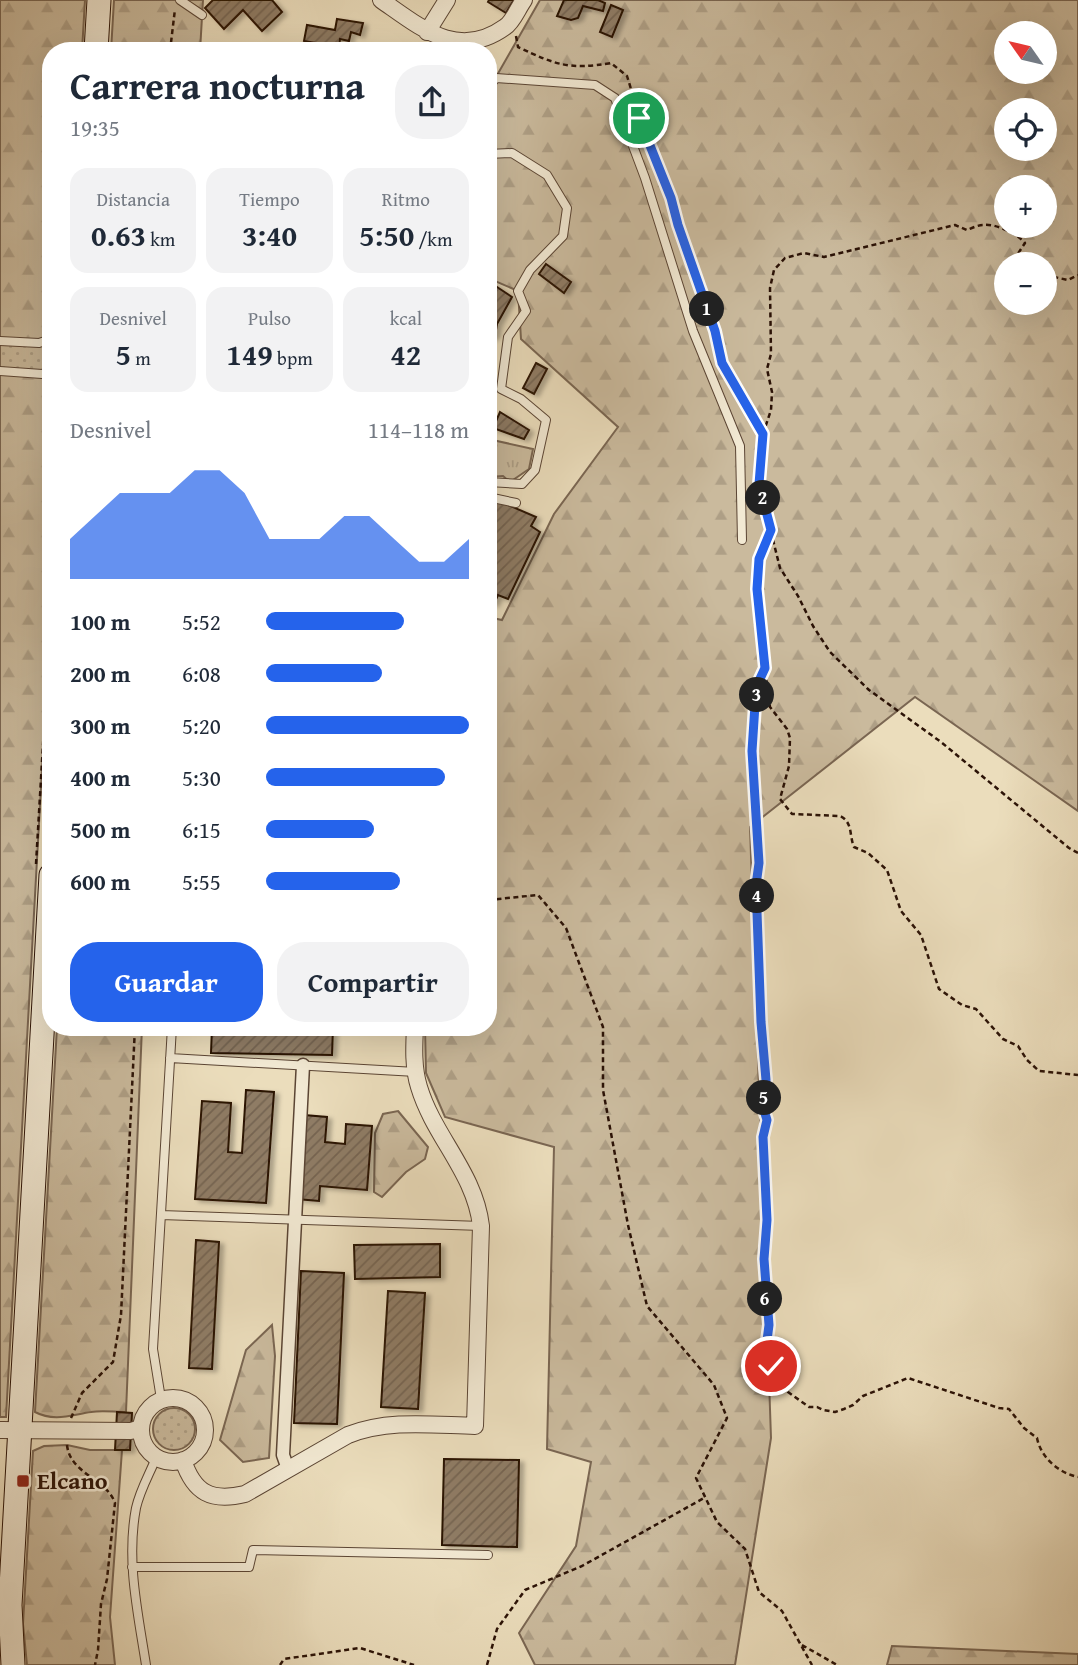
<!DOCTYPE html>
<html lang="es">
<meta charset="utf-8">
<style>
:root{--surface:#fff;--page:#f2f2f3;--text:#1f2937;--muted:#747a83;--accent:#2563eb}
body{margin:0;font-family:"Gentium Book Plus",serif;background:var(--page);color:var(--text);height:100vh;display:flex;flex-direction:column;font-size:26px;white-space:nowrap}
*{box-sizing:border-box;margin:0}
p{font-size:23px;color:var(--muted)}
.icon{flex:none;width:38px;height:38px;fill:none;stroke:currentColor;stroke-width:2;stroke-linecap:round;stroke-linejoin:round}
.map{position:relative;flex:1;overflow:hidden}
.details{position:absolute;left:42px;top:42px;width:455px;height:994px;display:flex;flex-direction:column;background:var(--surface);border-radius:28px;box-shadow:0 7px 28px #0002}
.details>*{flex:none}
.needle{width:46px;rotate:304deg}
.tools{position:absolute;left:994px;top:21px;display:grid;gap:14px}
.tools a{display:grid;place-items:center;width:63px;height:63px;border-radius:50%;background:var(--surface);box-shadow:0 7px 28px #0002;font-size:35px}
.pin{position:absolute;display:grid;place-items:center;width:60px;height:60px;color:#fff;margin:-30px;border:4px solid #fff;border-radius:50%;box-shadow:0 2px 7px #0007}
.km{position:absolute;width:35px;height:35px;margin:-18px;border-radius:50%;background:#222;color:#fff;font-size:19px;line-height:35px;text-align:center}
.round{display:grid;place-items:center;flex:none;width:74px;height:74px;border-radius:28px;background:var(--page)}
.overview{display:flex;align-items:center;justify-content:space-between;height:119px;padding:0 28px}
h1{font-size:38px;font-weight:600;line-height:52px}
.stats{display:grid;grid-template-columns:repeat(3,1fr);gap:10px;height:119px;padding:7px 28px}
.stats div{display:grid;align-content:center;border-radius:18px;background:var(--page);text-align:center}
.stats b{font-size:30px;font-weight:600}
.stats small{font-size:19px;font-weight:400}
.stats p{font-size:19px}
.chart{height:196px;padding:14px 28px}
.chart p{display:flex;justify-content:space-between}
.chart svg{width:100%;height:126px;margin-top:7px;fill:var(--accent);opacity:.7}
.button{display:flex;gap:14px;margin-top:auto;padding:14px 28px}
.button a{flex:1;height:80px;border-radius:28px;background:var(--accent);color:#fff;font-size:28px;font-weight:600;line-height:80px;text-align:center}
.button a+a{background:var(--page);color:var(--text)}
ul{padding:0 28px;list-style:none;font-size:23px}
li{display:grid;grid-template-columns:112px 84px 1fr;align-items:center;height:52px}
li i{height:18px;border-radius:9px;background:var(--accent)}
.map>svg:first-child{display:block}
.forest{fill:url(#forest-firs);stroke:#7a6652;stroke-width:2;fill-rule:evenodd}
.park{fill:url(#park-tufts);stroke:#7a6652;stroke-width:2}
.garden{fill:url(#garden-dots);stroke:#7a6652;stroke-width:2}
.building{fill:url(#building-hatch);stroke:#2b1206;stroke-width:2;filter:url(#shadow)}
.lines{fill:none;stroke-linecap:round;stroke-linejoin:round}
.service-casing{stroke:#5b4534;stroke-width:10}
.pedestrian-casing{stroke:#5b4534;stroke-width:15}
.minor-casing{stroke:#5b4534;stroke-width:18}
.secondary-casing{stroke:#2b1206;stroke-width:25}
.path{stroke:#2b1206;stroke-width:2.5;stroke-dasharray:5 3.5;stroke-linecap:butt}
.service{stroke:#f2e9d3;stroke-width:8}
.pedestrian{stroke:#f2e9d3;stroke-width:12}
.minor{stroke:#f2e9d3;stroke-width:16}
.secondary{stroke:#f2e9d3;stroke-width:23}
.route-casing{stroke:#fff;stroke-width:14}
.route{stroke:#2563eb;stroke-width:9}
.poi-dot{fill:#8f2418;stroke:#f2e9d3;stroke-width:2.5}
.labels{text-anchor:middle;stroke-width:5;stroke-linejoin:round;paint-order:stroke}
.poi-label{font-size:24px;font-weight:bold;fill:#2b1206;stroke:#f2e9d3;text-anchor:start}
</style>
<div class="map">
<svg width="1078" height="1665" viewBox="0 0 1078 1665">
<defs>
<pattern id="forest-firs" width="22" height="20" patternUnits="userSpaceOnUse" patternTransform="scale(1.75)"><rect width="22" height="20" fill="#caba9d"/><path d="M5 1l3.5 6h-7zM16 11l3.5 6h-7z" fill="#ae9f86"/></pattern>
<pattern id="park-tufts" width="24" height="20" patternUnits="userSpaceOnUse" patternTransform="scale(1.75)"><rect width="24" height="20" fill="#caba9d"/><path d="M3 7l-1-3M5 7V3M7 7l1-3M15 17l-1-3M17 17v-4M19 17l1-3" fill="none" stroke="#ae9f86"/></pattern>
<pattern id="garden-dots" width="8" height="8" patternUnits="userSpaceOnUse" patternTransform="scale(1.75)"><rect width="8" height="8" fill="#caba9d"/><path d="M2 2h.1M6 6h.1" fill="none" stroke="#ae9f86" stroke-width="1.8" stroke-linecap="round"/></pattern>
<pattern id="building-hatch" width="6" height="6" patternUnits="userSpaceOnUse" patternTransform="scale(1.75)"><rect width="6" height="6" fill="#8f7c65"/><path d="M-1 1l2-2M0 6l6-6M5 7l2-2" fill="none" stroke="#756451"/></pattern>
<filter id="shadow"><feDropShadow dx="4.5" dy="2.5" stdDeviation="2" flood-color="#0004"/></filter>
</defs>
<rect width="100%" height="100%" fill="#ebddbc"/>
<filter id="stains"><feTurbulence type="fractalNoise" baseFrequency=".00286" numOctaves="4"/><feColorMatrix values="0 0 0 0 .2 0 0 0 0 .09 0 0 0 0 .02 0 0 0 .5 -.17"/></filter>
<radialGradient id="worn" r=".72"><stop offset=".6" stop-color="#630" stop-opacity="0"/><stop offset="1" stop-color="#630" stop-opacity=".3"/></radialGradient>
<!-- forest -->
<path class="forest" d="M 0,0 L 85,0 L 82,51 L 51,51 L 51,339 L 0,341 Z
M 114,0 L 203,0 L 200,51 L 111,51 Z
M 540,0 L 1078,0 L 1078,811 L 915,697 L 750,827 L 771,1438 L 735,1665 L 535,1665 L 519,1633 L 576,1546 L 591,1462 L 547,1449 L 554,1147 L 445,1117 L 426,1073 L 425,1027 L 488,1027 L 488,617 L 502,620 L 554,514 L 618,427 L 521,339 L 518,291 L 488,278 L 488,91 ZM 1006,33 L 1045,33 L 1045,72 L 1006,72 ZM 1006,110 L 1045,110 L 1045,149 L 1006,149 ZM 1006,187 L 1045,187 L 1045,226 L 1006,226 ZM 1006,264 L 1045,264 L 1045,303 L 1006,303 Z
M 0,371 L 42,374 L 51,378 L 51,608 L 6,1417 L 0,1417 Z
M 57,1027 L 142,1027 L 126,1412 C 114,1412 102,1410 91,1412 C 71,1415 54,1422 35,1412 Z
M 398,1111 L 428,1147 L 425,1159 L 406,1172 L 382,1197 L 374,1192 L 375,1133 L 383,1114 Z
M 272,1325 L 275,1356 L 269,1458 L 243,1462 L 220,1440 L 246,1350 Z
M 67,1445 L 90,1450 L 122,1450 L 110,1617 L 115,1665 L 27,1665 L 23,1624 L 33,1451 L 44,1446 Z
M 892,1646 L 1078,1654 L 1078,1665 L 887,1665 Z"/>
<!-- park -->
<path class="park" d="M 488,439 L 533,449 L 529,469 L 510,482 L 503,476 L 488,477 Z"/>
<!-- garden -->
<path class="garden" d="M 0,341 L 39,343 L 51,346 L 51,372 L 0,371 Z
M153 1429a21 21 0 1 1 42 0a21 21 0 1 1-42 0Z"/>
<!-- building -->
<path class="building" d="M 213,0 L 272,0 L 282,12 L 262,31 L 243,10 L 224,29 L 205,8 Z
M 489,0 L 514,0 L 506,13 L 488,2 Z
M 564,0 L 598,0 L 605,3 L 603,11 L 583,6 L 578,18 L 571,20 L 557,16 Z
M 611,5 L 623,10 L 612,37 L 600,32 Z
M 337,19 L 363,23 L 360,35 L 351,32 L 349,41 L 340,39 L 339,47 L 304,41 L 307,25 L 335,30 Z
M 546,264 L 571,282 L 564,293 L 539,274 Z
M 488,281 L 512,297 L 497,324 L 495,336 L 488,338 Z
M 536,363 L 547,369 L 534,394 L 523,388 Z
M 500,412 L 529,430 L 524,439 L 493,428 Z
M 492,498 L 536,517 L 531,526 L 540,532 L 508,599 L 498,595 L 494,604 L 488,601 L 488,506 Z
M 212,1027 L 333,1027 L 332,1055 L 211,1053 Z
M 246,1090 L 274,1092 L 266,1203 L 195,1199 L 202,1101 L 231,1103 L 228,1152 L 242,1153 Z
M 304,1115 L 327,1117 L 325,1142 L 345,1144 L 346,1124 L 372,1126 L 367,1190 L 320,1186 L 319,1201 L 297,1199 Z
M 196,1240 L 219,1242 L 212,1369 L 189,1368 Z
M 440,1244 L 440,1277 L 355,1279 L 354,1245 Z
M 301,1271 L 344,1273 L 337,1424 L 294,1423 Z
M 388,1291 L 425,1293 L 418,1409 L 381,1407 Z
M 117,1412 L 132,1413 L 130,1450 L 115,1450 Z
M 444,1459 L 519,1460 L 517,1547 L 442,1545 Z"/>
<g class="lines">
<!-- service casing -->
<g class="service-casing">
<path id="service" d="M 180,0 L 202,15
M 488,88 L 496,78 L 595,85 L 615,98 L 645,178 L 693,331 L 740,446 L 742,540
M 488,154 L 512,153 L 547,175 L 567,208 L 563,236 L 530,270 L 518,291 L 526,311 L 508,337 L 501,389 L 521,399 L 546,420 L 535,470 L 522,484 L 488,482
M 0,341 L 39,343 L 51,339
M 0,371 L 42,374 L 51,372
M 488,497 L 516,503
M 170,1058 L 416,1072
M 161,1215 L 481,1226
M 161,1399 L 153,1349 L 172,1027
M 132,1567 L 249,1567 L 253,1550 L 488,1555
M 146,1665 C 138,1613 126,1561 136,1508 C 140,1490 149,1475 156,1458"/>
</g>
<!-- pedestrian casing -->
<g class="pedestrian-casing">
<path id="pedestrian" d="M 288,1469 L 283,1455 L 303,1065"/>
</g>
<!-- minor casing -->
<g class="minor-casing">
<path id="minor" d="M 381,0 C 420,27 458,61 505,27 C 513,22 518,8 524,0
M 427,32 L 447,0
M141 1430a32 32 0 1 1 64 0a32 32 0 1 1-64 0Z
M 0,1430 L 131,1431 L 140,1428
M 183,1460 C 194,1493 211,1502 245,1494 L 348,1435 C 389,1419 432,1425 475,1426 L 481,1226 C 475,1173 434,1137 419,1087 C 413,1068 414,1047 415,1027"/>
</g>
<!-- secondary casing -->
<g class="secondary-casing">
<path id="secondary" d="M 96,51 L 99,0
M 13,1665 L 10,1605 L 51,875"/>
</g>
<!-- path -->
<path class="path" d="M 516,36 L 518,47 C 556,65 569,70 611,63 L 627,76 L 640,118 L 671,198 L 678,225 L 715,331 L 722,363 L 763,434 L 759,484 L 780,568 L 798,596 L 813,626 L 830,652 L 869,690 L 941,742 L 1069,848 L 1078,853
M 170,51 L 175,9
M 1045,275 L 1068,280 L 1078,275
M 763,434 L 771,410 L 772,392 L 767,369 L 771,354 L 770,288 L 774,270 L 785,258 L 804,253 L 824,257 L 955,225 L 967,230 C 972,228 978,225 983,225 C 995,223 1018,234 1025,243 L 1017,255 L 1030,264
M 771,530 L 759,559 L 757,589 L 765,668 L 759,682 L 755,705 L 752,751 L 759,863 L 756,885 L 761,1022 L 766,1080 L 763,1107 L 767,1120 L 763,1137 L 767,1220 L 764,1259 L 769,1325 L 765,1356 L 788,1392 L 809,1407 L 817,1407 L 823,1410 L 835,1412 L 844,1409 L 853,1405 L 863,1396 L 908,1378 L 999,1408 L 1009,1409 L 1024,1428 L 1037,1438 C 1041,1458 1059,1473 1078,1477
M 765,671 L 770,707 L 787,729 L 790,738 L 789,766 L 780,799 L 792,814 L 840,816 C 853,822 849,835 854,847 L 868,853 L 887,870 L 901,911 L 921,935 L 939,989 L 962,1005 L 976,1009 L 1003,1039 L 1018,1046 L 1027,1060 L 1039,1071 L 1078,1075
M 36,864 L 51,608
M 488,900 L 538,895 L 566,928 L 603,1027 L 603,1090 L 628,1225 L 647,1306 L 714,1385 L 727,1418 L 696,1478 L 717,1522 L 745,1549 L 759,1592 L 782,1611 L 812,1665
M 71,1418 L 82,1393 L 113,1362 L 121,1315 L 135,1027
M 67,1445 C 70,1474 106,1478 115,1503 L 107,1579 L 101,1604 L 98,1650 L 95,1665
M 802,1645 L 837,1665
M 280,1665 L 284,1659 L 360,1648 L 414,1665
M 487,1665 L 497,1629 L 525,1590 L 582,1566 L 704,1498"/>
<!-- service -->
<use href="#service" class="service"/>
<!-- pedestrian -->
<use href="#pedestrian" class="pedestrian"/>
<!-- minor -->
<use href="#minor" class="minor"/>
<!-- secondary -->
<use href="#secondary" class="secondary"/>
</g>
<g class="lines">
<!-- route casing -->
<g class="route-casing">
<path id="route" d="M 639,118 L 671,198 L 678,225 L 715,331 L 722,363 L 763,434 L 759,484 L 771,530 L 759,559 L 757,589 L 765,668 L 759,681 L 755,705 L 752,751 L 759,863 L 756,885 L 761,1022 L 766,1080 L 763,1107 L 767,1120 L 763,1137 L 767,1220 L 764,1259 L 769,1325 L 765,1356 L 771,1366"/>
</g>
<!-- route -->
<use href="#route" class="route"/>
</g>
<!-- markers -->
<rect class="poi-dot" x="16" y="1474" width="14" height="14" rx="3.5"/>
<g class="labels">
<!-- poi labels -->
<g class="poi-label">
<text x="37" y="1489">Elcano</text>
</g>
</g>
<rect width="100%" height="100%" filter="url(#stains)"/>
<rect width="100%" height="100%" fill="url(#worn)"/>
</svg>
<div class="tools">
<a><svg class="needle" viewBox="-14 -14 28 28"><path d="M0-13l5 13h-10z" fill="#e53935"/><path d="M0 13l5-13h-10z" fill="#747a83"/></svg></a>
<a><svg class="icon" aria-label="locate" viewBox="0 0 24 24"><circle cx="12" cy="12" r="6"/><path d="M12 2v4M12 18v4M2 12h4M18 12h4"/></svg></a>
<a>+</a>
<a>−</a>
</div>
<div class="pin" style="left:639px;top:118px;background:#1e9e55"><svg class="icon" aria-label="arrive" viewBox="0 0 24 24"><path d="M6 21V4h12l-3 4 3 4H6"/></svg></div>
<div class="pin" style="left:771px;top:1366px;background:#d93025"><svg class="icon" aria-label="check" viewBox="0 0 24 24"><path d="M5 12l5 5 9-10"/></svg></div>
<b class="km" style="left:707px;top:309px">1</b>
<b class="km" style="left:763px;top:498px">2</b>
<b class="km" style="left:757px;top:695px">3</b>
<b class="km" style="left:757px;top:896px">4</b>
<b class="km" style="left:764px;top:1098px">5</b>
<b class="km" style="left:765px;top:1299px">6</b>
<section class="details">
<div class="overview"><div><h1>Carrera nocturna</h1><p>19:35</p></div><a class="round"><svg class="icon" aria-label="share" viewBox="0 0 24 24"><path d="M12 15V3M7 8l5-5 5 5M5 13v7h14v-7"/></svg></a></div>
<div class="stats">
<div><p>Distancia</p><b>0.63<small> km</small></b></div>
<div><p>Tiempo</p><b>3:40</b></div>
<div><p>Ritmo</p><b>5:50<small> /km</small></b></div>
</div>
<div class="stats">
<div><p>Desnivel</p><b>5<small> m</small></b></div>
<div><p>Pulso</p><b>149<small> bpm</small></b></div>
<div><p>kcal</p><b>42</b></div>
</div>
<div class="chart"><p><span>Desnivel</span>114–118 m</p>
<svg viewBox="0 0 160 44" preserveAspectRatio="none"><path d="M0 44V30L10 22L20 14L30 14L40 14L50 6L60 6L70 14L80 30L90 30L100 30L110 22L120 22L130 30L140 38L150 38L160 30V44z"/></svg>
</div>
<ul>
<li><b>100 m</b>5:52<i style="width:68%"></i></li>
<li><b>200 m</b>6:08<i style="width:57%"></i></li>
<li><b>300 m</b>5:20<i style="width:100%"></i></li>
<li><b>400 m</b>5:30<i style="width:88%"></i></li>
<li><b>500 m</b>6:15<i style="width:53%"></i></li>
<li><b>600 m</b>5:55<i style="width:66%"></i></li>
</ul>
<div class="button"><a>Guardar</a><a>Compartir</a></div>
</section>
</div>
